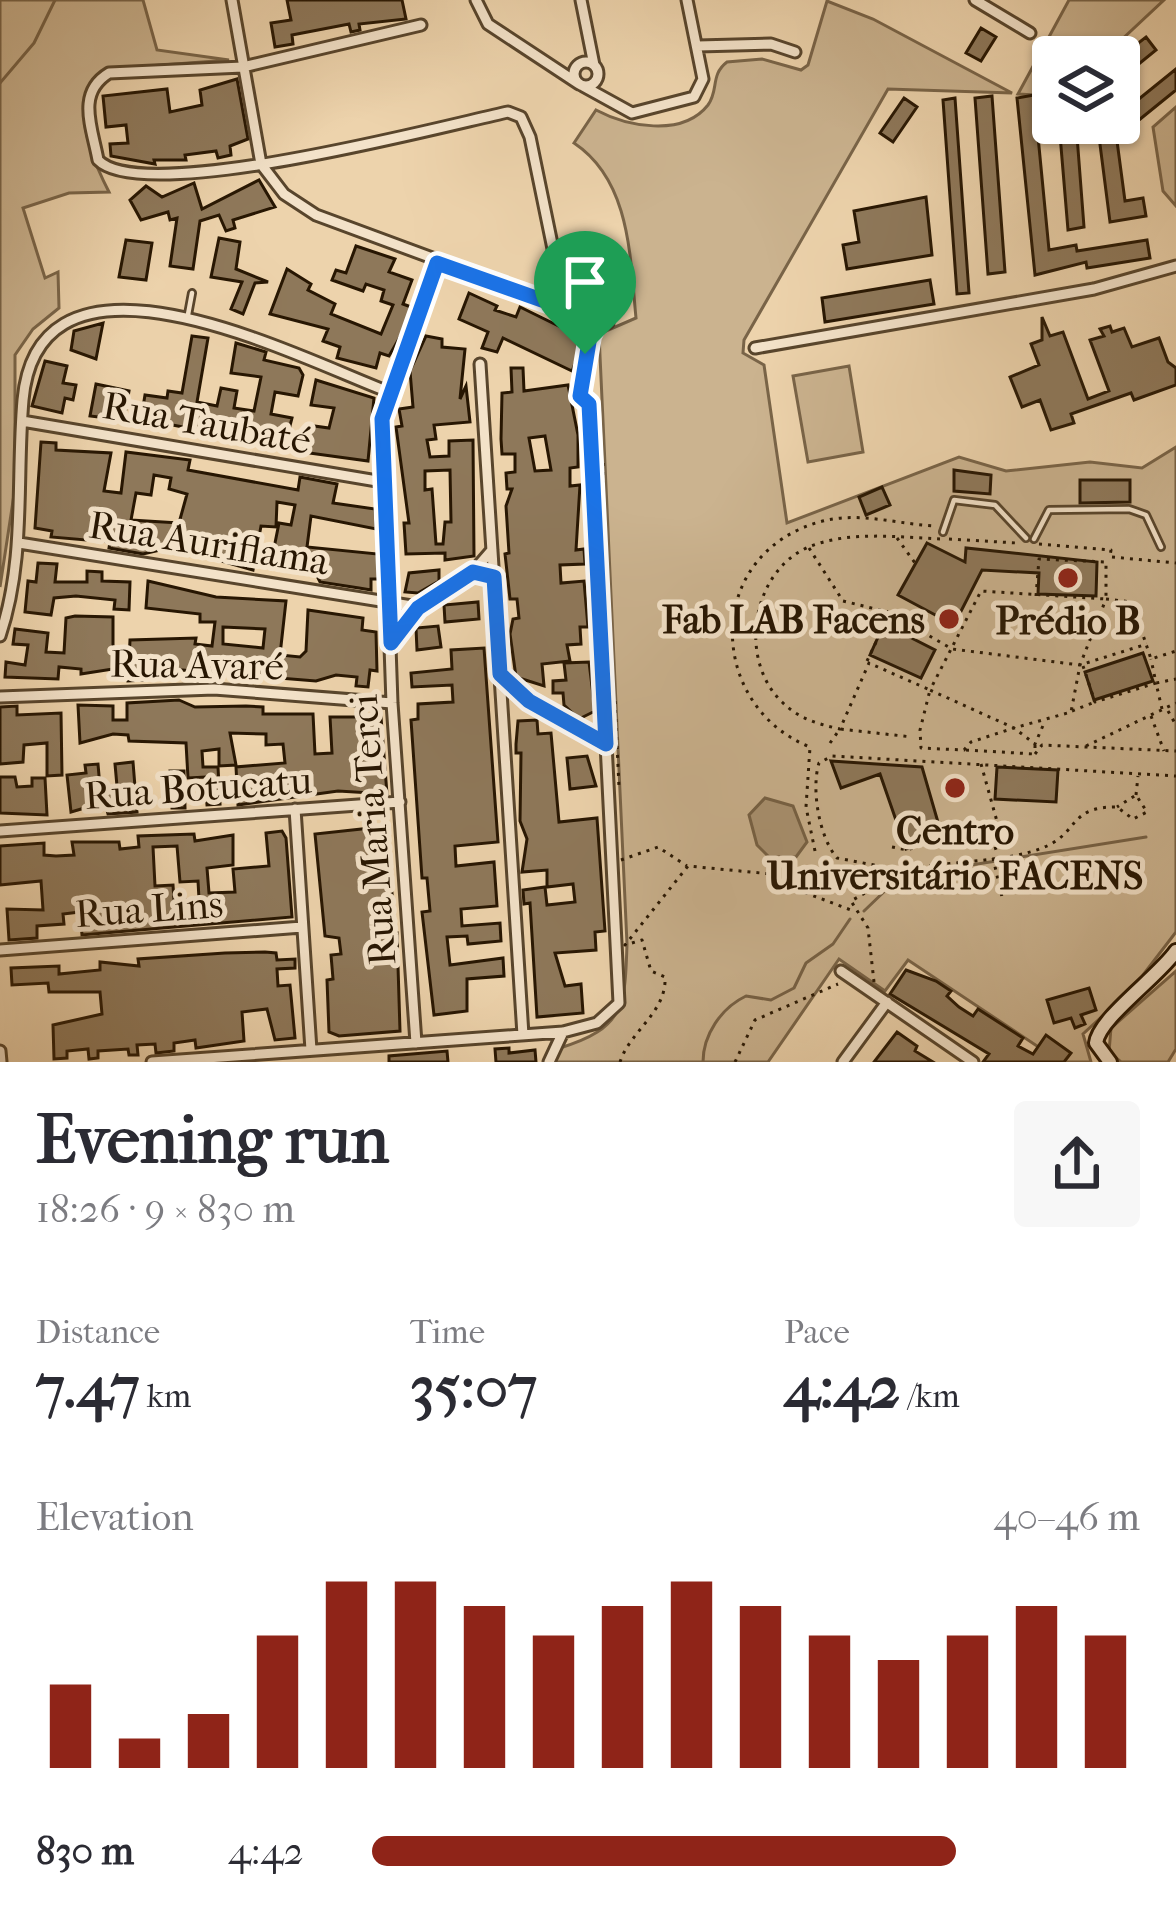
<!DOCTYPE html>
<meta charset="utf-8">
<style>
:root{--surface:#fff;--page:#f7f7f7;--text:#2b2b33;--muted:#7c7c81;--accent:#8f2418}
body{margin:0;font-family:"IM FELL French Canon",serif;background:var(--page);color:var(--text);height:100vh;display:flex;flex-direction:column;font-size:45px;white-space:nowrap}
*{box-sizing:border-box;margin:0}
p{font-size:39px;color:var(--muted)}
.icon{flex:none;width:66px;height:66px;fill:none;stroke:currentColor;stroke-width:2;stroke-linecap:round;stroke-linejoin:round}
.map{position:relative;height:1062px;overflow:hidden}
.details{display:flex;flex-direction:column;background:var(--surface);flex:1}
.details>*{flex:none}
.buttons{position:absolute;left:1032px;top:36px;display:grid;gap:24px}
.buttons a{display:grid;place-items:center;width:108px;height:108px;border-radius:12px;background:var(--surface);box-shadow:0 3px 9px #0004;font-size:60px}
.pin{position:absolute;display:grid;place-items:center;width:102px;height:102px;color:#fff;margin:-123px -51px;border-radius:50% 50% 50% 0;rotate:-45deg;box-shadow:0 0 12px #0007}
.pin .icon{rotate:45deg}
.round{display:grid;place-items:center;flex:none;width:126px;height:126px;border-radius:12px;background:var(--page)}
.headline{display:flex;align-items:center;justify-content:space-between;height:204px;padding:0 36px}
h1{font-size:66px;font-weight:700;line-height:90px}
.figures{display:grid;grid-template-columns:repeat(3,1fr);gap:18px;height:204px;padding:12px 36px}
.figures div{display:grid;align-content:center}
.figures b{font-size:60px;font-weight:700}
.figures small{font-size:33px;font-weight:400}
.figures p{font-size:33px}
.chart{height:336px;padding:24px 36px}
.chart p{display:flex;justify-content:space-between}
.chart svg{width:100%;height:216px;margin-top:12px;stroke:var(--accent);stroke-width:6}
ul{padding:0 36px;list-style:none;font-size:39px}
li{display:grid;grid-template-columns:192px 144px 1fr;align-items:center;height:90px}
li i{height:30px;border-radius:15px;background:var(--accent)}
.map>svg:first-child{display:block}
.green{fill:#cbb38f;stroke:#796448;stroke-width:3}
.water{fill:#aa9372;stroke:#766145;stroke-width:3}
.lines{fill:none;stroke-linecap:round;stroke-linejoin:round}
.stream{stroke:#766145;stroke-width:3}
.building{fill:#8e785a;stroke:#271602;stroke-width:3;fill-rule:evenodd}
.service-casing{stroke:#58452c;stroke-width:10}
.minor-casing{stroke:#58452c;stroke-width:15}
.secondary-casing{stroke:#271602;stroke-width:18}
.path{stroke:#271602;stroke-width:3;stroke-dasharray:3 6;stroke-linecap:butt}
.service{stroke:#f3e2c9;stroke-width:4.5}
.minor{stroke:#f3e2c9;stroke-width:9}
.secondary{stroke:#f3e2c9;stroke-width:12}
.route-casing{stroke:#fff;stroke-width:24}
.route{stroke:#1a73e8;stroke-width:15}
.poi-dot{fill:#8f2418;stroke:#f3e2c9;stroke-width:4.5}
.labels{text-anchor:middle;stroke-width:10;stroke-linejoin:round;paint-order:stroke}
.street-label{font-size:39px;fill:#271602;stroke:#f3e2c9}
.poi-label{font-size:39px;font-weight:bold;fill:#271602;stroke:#f3e2c9}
</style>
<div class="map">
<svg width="1176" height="1062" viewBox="0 0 1176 1062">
<rect width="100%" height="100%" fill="#edd3ac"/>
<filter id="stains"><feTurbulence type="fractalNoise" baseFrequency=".00167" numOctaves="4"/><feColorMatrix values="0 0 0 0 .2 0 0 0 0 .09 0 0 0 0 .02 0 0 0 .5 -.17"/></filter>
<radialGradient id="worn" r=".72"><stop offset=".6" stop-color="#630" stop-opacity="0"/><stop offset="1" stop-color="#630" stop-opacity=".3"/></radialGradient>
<!-- green -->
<path class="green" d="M 0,0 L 143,0 L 157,50 L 229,60 L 108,69 C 64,93 91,157 109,192 L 69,193 L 23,208 L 45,278 L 58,272 L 59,308 L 33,329 L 15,355 L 15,488 L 0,587 Z
M 1069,0 L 1164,0 L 1103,57 L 1053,57 L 1053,96 L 1018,94 Z
M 827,1 L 873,19 L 1012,93 L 888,89 L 744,340 L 743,353 L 764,365 L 787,523 L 959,457 L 1006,471 L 1090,462 L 1142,468 L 1176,447 L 1176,932 L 1133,988 L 1083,1034 L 1091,1062 L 1061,1062 L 908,960 L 885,991 L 839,959 L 768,1062 L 554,1062 L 560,1048 C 625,1028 625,1005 627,944 L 599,334 L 636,318 C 630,258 631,181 574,143 L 596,110 C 626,126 682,138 708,105 C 719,90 710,75 727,62 L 762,59 L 801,70 L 808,65 Z
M 1176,107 L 1176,206 L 1163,191 L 1153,127 Z
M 849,366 L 863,452 L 808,462 L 793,376 Z
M 1176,971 L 1176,1049 L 1168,1062 L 1121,1062 L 1109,1052 L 1111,1028 Z"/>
<!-- water -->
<path class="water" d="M 765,798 L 793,806 L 807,842 L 796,857 L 769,857 L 757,845 L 749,815 Z"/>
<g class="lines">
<!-- stream -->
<path class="stream" d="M 0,83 L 34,43 L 55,0
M 864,911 L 890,886 L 934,871 L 1146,837
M 703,1062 C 703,1035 721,1008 746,996 L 771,1000 L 794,988 L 806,963 L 833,944 L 850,919"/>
</g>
<!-- building -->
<path class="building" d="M 287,0 L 402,0 L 406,19 L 359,24 L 360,30 L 351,32 L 349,24 L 292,35 L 293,44 L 275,47 L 271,23 L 291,20 Z
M 981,28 L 996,37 L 981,61 L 966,53 Z
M 1146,37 L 1156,50 L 1119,80 L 1119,58 Z
M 1176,69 L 1176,90 L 1134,124 L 1124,111 Z
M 237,79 L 248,139 L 230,146 L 231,155 L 218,158 L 216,151 L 185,155 L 186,160 L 154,160 L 155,164 L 111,156 L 110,144 L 128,143 L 126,125 L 106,127 L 103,96 L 167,89 L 170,112 L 202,105 L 200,90 Z
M 1034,95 L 1049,250 L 1076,245 L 1077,251 L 1147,240 L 1150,258 L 1087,268 L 1086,262 L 1035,275 L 1017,98 Z
M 992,96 L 1005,272 L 988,274 L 975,98 Z
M 904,98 L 917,107 L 893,142 L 880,133 Z
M 955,98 L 969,293 L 957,294 L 943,100 Z
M 1059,123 L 1076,123 L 1084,227 L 1068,230 Z
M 1115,126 L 1125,201 L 1143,198 L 1146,216 L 1110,222 L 1098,129 Z
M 259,180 L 275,207 L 233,220 L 235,228 L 226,231 L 219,215 L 200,221 L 193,269 L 170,266 L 177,218 L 170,220 L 168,212 L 141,220 L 130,200 L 146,186 L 162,197 L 194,183 L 202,209 Z
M 926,197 L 932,255 L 847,269 L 843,245 L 859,242 L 854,211 Z
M 219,238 L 240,242 L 236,269 L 268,282 L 255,283 L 243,314 L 231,309 L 242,282 L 211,277 Z
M 126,240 L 152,243 L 146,280 L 119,277 Z
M 356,246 L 395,259 L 389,272 L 412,280 L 403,304 L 411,307 L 404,330 L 389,356 L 380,353 L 376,368 L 337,358 L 340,347 L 323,341 L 328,329 L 270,314 L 287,269 L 311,284 L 308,290 L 335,304 L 331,314 L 381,334 L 393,305 L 381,301 L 384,290 L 366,284 L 363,291 L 332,280 L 336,270 L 346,273 Z
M 930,280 L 934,304 L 825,322 L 822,298 Z
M 469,293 L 497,306 L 495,310 L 516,317 L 520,307 L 585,339 L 572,371 L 503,338 L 497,352 L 482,348 L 488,332 L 459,319 Z
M 1042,317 L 1050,336 L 1063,332 L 1088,399 L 1109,391 L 1090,340 L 1104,336 L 1100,329 L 1110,326 L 1112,332 L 1124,328 L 1132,347 L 1159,338 L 1168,362 L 1176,368 L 1176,385 L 1134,400 L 1131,393 L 1071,414 L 1074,423 L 1051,430 L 1040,400 L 1022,407 L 1010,377 L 1039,365 L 1031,344 L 1042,340 Z
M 103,323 L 96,359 L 71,350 L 74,331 Z
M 192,336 L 208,338 L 197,402 L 217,406 L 221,388 L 237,391 L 234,408 L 254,411 L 261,377 L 231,373 L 236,343 L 266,352 L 264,360 L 299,368 L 303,375 L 298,396 L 275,392 L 271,414 L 292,418 L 284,449 L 248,441 L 252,430 L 231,425 L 230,432 L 204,431 L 141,419 L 145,395 L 167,398 L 168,391 L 182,393 Z
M 426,336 L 442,339 L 442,347 L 465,349 L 460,399 L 466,386 L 470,422 L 434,425 L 436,439 L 427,440 L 430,457 L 449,456 L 449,441 L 473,440 L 474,556 L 445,560 L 445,553 L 406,554 L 404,523 L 409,523 L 396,427 L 402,426 L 399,409 L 413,407 L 410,371 ZM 450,470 L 451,522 L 445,522 L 443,544 L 436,544 L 432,489 L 425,490 L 425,471 Z
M 45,361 L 67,366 L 63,383 L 76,385 L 73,400 L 65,398 L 62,413 L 32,406 Z
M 511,368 L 523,368 L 524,391 L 568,385 L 578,435 L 578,467 L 570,468 L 570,486 L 580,485 L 576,550 L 584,549 L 585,564 L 560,565 L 561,583 L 584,581 L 588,627 L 580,627 L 581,644 L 567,645 L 570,661 L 542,664 L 544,686 L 516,677 L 510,634 L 513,619 L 519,618 L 517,599 L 510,599 L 505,554 L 509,553 L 506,506 L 512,489 L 507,489 L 506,473 L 515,472 L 515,454 L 502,454 L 501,439 L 502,393 L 512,392 ZM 545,436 L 551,470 L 535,471 L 529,438 Z
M 316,380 L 374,398 L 368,461 L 302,452 L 307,425 L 329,428 L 334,408 L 311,405 Z
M 96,384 L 129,391 L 124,420 L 90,416 Z
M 41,442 L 56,443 L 56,450 L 111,453 L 104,491 L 121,493 L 126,452 L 190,460 L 188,470 L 298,490 L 300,477 L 337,484 L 333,503 L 375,509 L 376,529 L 311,516 L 307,547 L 378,554 L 379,579 L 371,579 L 371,590 L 359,588 L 320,582 L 315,572 L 271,563 L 279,523 L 291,525 L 295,505 L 277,502 L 276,527 L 261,526 L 253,570 L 173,547 L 143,554 L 109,548 L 110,542 L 51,537 L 52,531 L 35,528 ZM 154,475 L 171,478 L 169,489 L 187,494 L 179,523 L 131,520 L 136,493 L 151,495 Z
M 954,470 L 991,475 L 990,494 L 954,491 Z
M 1080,480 L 1130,480 L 1130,502 L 1080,503 Z
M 882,487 L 890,505 L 866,515 L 859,497 Z
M 927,543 L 965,562 L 966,548 L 1097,562 L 1096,596 L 1038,594 L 1039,573 L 982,570 L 954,625 L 898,595 Z
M 38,563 L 57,564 L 55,582 L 87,582 L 87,571 L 102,572 L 102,581 L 130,582 L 129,610 L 114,609 L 115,600 L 76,596 L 54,598 L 51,615 L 25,612 L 28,581 L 36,582 Z
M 439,570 L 439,581 L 418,593 L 405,592 L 409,573 Z
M 148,581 L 216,597 L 286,601 L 280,655 L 300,657 L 306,651 L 308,610 L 363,618 L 362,630 L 376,632 L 377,671 L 370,670 L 368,687 L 356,686 L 357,677 L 336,675 L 316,681 L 144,667 L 144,680 L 128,681 L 130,640 L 196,638 L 195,644 L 212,646 L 215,622 L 200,622 L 200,614 L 146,608 ZM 223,627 L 265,629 L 263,648 L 223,644 Z
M 478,602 L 479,619 L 445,622 L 444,605 Z
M 75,616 L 113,617 L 113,669 L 81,674 L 81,669 L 59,667 L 58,679 L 5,677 L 6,662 L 25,665 L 28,645 L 13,644 L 15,629 L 48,633 L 46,652 L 64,653 L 66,618 Z
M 884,624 L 935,650 L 921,678 L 870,655 Z
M 438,626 L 441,647 L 417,650 L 416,628 Z
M 484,648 L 498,842 L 455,846 L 456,866 L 494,862 L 497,906 L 461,909 L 462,926 L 500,923 L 501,941 L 468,944 L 467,936 L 447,937 L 450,965 L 503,958 L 504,976 L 467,979 L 467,1011 L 434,1015 L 422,912 L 430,911 L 427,878 L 422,878 L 411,720 L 418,719 L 418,704 L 453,702 L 452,685 L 412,687 L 411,673 L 452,669 L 451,650 Z
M 1143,653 L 1153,681 L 1094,700 L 1085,672 Z
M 589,662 L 595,711 L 579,719 L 564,705 L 563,693 L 553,693 L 553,681 L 566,680 L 564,663 Z
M 179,700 L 195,707 L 246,706 L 263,707 L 263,714 L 313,714 L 315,754 L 332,753 L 330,717 L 381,717 L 387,794 L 338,791 L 238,805 L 236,767 L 285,763 L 283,744 L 266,745 L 266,734 L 230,733 L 236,765 L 219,766 L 219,749 L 202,751 L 203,767 L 218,767 L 220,804 L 207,805 L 205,777 L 188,778 L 186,743 L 129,741 L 128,735 L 113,734 L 80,743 L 78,705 L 113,706 L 113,720 L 127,720 L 127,703 Z
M 17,706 L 17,715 L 61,713 L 62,775 L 47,776 L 47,743 L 24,745 L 23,762 L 0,764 L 0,707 Z
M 537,720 L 538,734 L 551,733 L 559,822 L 597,818 L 605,931 L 595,932 L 596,950 L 555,953 L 565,986 L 581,984 L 583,1013 L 537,1017 L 530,903 L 524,904 L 523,890 L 545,887 L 547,905 L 575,902 L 573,884 L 547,887 L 547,870 L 522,872 L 527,839 L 520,821 L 521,753 L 516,753 L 516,744 L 518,721 Z
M 587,756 L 596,786 L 570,789 L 567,758 Z
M 831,761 L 922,767 L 942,836 L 906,849 L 880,774 L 841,788 Z
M 133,762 L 137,812 L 108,814 L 105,802 L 71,812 L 67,775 L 86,773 L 85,765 L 98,764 L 100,787 L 117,786 L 115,764 Z
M 997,767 L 1058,770 L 1056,802 L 995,799 Z
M 170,771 L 184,771 L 185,808 L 172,808 Z
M 0,777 L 15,777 L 17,787 L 32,786 L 32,778 L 45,778 L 47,815 L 0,813 Z
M 371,828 L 370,859 L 389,858 L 394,917 L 387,917 L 388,935 L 397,933 L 400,1031 L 339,1036 L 329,1032 L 327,980 L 333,979 L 331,955 L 341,954 L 339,938 L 325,936 L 315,834 Z
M 266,833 L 282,831 L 286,838 L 292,917 L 82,935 L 80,912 L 63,914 L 64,924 L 37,926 L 37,938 L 9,940 L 7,909 L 43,910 L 41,881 L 0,885 L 0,846 L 44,843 L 44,855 L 56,856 L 74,855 L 72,842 L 119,842 L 120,849 L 139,847 L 138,836 L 194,834 L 195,841 L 233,835 L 233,865 L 207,868 L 209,893 L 235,892 L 233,869 L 269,866 ZM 177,846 L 180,882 L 198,881 L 199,899 L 174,901 L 173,885 L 155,886 L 153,847 Z
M 225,953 L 265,952 L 276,953 L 277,960 L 295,959 L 295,968 L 277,969 L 278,986 L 290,985 L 295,1038 L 275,1040 L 267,1009 L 242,1012 L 244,1041 L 196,1048 L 195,1040 L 174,1043 L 174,1051 L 156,1053 L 155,1044 L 137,1045 L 138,1055 L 129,1055 L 128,1049 L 98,1051 L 98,1058 L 89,1059 L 88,1049 L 67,1051 L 67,1058 L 54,1059 L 53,1025 L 102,1014 L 100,992 L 49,992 L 48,983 L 12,985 L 11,968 L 59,966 L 59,974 L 100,970 L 100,962 L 139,966 L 138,959 Z
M 906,970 L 936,981 L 951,991 L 947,996 L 959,1007 L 973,1016 L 978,1009 L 1023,1038 L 1018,1046 L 1033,1054 L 1046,1035 L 1071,1053 L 1064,1062 L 983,1062 L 989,1054 L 890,994 Z
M 1089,988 L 1096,1010 L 1081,1015 L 1085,1024 L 1075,1028 L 1071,1018 L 1054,1023 L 1047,1000 Z
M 897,1032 L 917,1046 L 915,1051 L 933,1062 L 874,1062 Z
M 509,1048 L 509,1053 L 535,1050 L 536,1062 L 496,1062 L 495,1049 Z
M 447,1051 L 448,1062 L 389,1062 L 389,1056 Z"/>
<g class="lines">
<!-- service casing -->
<g class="service-casing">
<path id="service" d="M 187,320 L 192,293
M 943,532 L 954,500 L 995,505 L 1026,538
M 1034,539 L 1049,510 L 1129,509 L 1146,515 L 1161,547"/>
</g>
<!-- minor casing -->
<g class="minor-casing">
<path id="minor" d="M 232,0 L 261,164 L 284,194 L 316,215 L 608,323
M 476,0 L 488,24 L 579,84
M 581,0 L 594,65
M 975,0 L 1030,33
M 421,25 L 243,67 L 109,73 C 76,93 92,127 98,160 C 142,206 439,127 508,112 L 521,117 L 530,137 L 559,278 L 557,305
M 698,46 L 771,44 L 795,52
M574 74a12 12 0 1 1 24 0a12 12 0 1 1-24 0Z
M 583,86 L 632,113 L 694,97 L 703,79 L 687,0
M 755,348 L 1094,289 L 1176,266
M 480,364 L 523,1035
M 22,421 L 383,482
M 19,543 L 418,607 L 473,572 L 492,550
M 0,636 C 26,559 16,480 23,400 C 39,222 299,358 389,392
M 391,643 L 418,607
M 500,674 L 529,701 L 606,744
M 0,697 L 214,689 L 392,703
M 295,809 L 311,1050
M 0,831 L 400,802
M 0,950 L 302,927
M 841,971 L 973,1062
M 416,1043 L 392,703 L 382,419 L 437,263
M 0,1051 L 1,1062
M 152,1062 L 563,1032 L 597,1023 L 619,1003 L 589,404
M 549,1062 L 563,1032
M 843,1062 L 887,1002"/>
</g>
<!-- secondary casing -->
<g class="secondary-casing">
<path id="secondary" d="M 1110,1062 L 1096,1043 C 1099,1018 1158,977 1176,951"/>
</g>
<!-- path -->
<path class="path" d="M 580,396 L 593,330
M 603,463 L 603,483
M 897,538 L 915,563
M 940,539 C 898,537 850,531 811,546 C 752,569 737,659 782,702 C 799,719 818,724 840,729 L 869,663 L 930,690 L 920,730 L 921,748 L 964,750 L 971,742 L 1014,728 L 1035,744 L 1045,721
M 949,539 L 1017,543
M 1039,544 L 1111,550 L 1110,556
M 809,548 L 843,601 L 888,612
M 1112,557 L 1176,563
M 1036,596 L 1039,559 L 1106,562 L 1106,599 L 981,591 L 930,690 L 1014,728 L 1071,712 L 1080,665 L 1106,599 L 1132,602 L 1151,659 L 1176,651
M 867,661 L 890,613 L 952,649 L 1080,665 L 1147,644
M 1083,666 L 1095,702 L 1156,683 L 1151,659
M 615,701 L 619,787
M 1162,709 L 1156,683 L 1176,679
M 1072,711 L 1095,702
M 1168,711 L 1176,725
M 1151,716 L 1164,751
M 830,743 L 840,729 L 912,737
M 1035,745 L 1035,754 L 1042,745 L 1176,751
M 1086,746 L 1176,703
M 966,750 L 1034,754
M 981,764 L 998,825 L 990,831 L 997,853
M 1136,795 L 1138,776
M 892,847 L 907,850 L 941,839 L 947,844 L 990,831
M 815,851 L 806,807 L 810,747 C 714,709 703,573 800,529 C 848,507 886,523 934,526
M 993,858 L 1002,897
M 621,860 L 658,847 L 687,866
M 879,873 L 874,865 L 837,858 C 819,837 811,789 819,763 L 832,756 L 1176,776
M 874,982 L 868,928 L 851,901 L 879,885 L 879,875 C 928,860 1005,865 1047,846 C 1078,832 1070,806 1117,807 L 1133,819 L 1147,812 L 1136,795 L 1117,807
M 620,1062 C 630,1031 667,1012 665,977 L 651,971 L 642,940 L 625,945 L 688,866 L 771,874 L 782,884 L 851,910
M 735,1062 L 755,1020 L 838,984"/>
<!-- service -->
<use href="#service" class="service"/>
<!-- minor -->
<use href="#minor" class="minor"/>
<!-- secondary -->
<use href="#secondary" class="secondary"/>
</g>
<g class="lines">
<!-- route casing -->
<g class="route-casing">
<path id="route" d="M 437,263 L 598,320 L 590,336 L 580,396 L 589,404 L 606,744 L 529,701 L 500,674 L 494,577 L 473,572 L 418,608 L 391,643 L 382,419 Z"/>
</g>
<!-- route -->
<use href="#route" class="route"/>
</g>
<!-- markers -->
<g class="poi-dot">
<circle cx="1068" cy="578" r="12"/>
<circle cx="949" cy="619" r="12"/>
<circle cx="955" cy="788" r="12"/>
</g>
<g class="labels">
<!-- street labels -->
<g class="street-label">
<text transform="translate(207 422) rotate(10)" y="14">Rua Taubaté</text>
<text transform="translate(209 542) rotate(9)" y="14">Rua Auriflama</text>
<text transform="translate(197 664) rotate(1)" y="14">Rua Avaré</text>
<text transform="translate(198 787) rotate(-4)" y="14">Rua Botucatu</text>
<text transform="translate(372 830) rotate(-94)" y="14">Rua Maria Terci</text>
<text transform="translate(149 908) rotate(-4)" y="14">Rua Lins</text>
</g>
<!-- poi labels -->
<g class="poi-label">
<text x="925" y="633" text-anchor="end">Fab LAB Facens</text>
<text x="1068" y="634">Prédio B</text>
<text x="955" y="844">Centro<tspan x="955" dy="45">Universitário FACENS</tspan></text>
</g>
</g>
<rect width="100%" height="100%" filter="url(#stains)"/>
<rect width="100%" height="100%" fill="url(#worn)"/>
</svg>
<div class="buttons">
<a><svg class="icon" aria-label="layers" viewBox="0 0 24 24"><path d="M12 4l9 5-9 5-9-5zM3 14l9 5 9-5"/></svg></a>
</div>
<div class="pin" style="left:585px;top:354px;background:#1e9e55"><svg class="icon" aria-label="arrive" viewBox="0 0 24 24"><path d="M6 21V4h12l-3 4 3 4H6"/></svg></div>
</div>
<section class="details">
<div class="headline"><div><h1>Evening run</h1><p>18:26 · 9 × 830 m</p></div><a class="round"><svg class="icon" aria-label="share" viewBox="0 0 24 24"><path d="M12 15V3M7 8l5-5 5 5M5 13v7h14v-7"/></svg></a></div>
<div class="figures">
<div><p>Distance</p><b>7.47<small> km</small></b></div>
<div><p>Time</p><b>35:07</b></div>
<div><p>Pace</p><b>4:42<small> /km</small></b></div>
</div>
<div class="chart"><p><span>Elevation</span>40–46 m</p>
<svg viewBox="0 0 160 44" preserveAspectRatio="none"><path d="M5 44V27M15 44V38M25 44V33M35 44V17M45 44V6M55 44V6M65 44V11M75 44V17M85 44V11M95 44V6M105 44V11M115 44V17M125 44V22M135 44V17M145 44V11M155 44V17"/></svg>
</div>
<ul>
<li><b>830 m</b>4:42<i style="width:76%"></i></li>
</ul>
</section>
